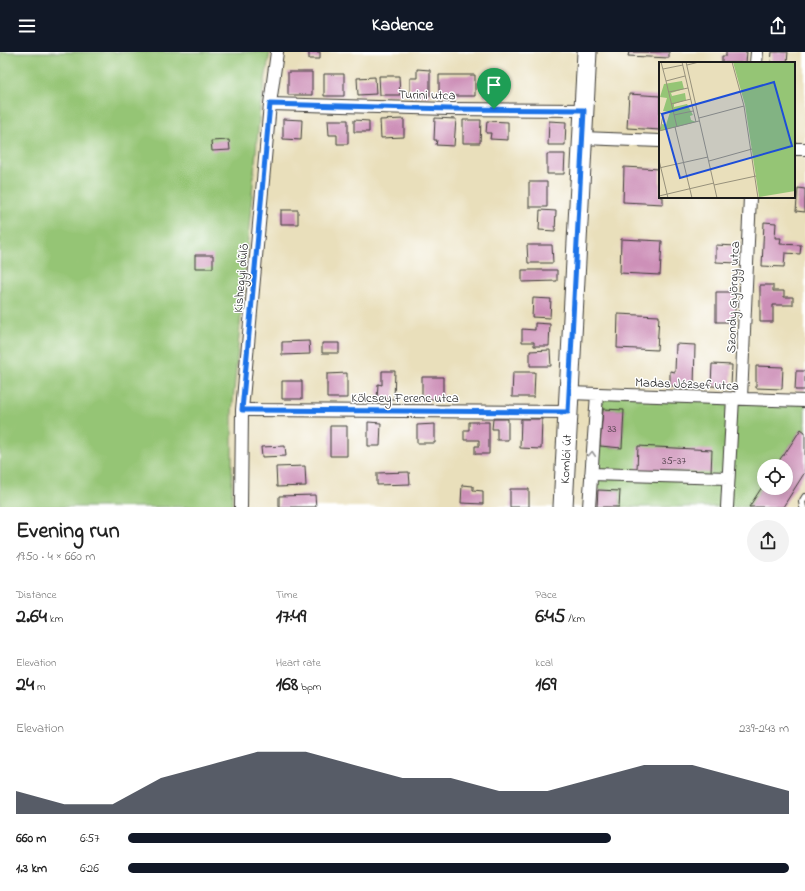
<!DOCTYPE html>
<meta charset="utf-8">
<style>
:root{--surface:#fff;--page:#f2f2f2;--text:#222;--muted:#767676;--accent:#111827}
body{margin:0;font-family:"Indie Flower",sans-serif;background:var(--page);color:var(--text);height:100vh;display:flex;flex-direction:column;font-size:15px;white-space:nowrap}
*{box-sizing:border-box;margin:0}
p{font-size:13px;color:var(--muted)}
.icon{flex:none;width:22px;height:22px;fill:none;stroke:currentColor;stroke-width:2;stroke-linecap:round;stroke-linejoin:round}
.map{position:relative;height:455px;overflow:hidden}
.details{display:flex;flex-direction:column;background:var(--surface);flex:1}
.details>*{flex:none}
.fabs{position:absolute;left:757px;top:407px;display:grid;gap:8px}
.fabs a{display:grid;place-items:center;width:36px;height:36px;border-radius:50%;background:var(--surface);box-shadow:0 2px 10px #0003;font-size:20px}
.pin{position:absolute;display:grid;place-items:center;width:34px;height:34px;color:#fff;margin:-41px -17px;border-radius:50% 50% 50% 0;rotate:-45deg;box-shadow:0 0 4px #0007}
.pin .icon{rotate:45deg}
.round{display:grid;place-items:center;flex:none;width:42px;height:42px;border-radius:21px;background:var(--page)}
.overview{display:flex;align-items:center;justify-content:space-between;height:68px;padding:0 16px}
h1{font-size:22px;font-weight:800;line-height:30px}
.metrics{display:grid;grid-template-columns:repeat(3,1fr);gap:6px;height:68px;padding:4px 16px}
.metrics div{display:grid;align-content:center}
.metrics b{font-size:20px;font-weight:800}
.metrics small{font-size:11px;font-weight:400}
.metrics p{font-size:11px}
.chart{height:112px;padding:8px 16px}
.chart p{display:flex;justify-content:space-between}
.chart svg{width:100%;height:72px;margin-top:4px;fill:var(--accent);opacity:.7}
ul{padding:0 16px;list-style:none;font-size:13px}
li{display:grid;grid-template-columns:64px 48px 1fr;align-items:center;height:30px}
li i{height:10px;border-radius:5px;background:var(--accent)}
header{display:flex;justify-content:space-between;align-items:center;height:52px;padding:0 16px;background:var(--accent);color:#fff;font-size:18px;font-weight:800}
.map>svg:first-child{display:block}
.green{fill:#95c575;stroke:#587048}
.building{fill:#cd90b8}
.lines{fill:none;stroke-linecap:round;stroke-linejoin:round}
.lane-casing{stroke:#3b3934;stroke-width:8}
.street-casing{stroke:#3b3934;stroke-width:14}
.primary-casing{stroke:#3b3934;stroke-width:21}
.lane{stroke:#fff;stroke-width:6}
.street{stroke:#fff;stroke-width:12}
.primary{stroke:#fff;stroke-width:19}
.oneway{stroke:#999}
.route-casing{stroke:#fff;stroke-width:8}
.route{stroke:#1a73e8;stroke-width:5}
.labels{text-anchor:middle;stroke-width:3;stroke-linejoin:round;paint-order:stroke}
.number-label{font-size:11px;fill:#483943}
.street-label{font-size:13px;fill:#1c1c1c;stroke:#fff}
.inset-road{fill:none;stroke:#97917b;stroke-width:1}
.view{fill:#1d4ed8;fill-opacity:0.15;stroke:#1d4ed8;stroke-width:2}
.inset-edge{fill:none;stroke:#1c1c1c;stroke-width:2}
</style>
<header><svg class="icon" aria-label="menu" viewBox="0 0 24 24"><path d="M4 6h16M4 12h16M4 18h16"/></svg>Kadence<svg class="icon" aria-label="share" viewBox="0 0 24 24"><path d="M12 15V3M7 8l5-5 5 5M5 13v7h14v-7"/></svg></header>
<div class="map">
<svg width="805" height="455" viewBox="0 0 805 455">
<rect width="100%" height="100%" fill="#fff"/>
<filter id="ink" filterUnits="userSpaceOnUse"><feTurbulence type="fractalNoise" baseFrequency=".025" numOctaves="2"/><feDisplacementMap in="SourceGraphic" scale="8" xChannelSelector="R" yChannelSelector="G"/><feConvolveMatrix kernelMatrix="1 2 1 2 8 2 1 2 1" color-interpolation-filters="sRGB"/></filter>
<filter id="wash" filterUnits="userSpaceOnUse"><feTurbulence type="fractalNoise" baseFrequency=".012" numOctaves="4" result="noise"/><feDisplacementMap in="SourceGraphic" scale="16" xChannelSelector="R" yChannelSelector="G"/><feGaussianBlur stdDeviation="0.9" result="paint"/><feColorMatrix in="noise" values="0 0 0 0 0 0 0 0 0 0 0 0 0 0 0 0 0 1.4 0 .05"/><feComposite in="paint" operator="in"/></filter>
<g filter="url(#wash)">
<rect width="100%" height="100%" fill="#e9dfbb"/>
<!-- green -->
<path class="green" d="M 0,0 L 270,0 L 260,56 L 232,360 L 232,455 L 0,455 Z
M 597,342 L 805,349 L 805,380 L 801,377 L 777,414 L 764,414 L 764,433 L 749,455 L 619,455 L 620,439 L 598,438 L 600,394 L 622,396 L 624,358 L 603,357 L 596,354 Z"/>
<g id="blocks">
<!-- building -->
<path class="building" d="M 309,0 L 320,0 L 320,7 L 309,7 Z
M 629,0 L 669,0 L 669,6 L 628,4 Z
M 726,0 L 747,0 L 746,11 L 722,11 L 722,4 L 726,4 Z
M 772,0 L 788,0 L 787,11 L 771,11 Z
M 417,17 L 430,18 L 430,45 L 410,45 L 410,26 L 417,26 Z
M 288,20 L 312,20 L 312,43 L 288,43 Z
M 324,22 L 344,22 L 344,44 L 324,44 Z
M 439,23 L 475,23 L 475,44 L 439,44 Z
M 379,24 L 399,24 L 400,43 L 380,43 Z
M 375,25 L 376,42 L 358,43 L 357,26 Z
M 484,26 L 504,26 L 504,45 L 484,45 Z
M 629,42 L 660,44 L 660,78 L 627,76 Z
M 435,66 L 456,67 L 454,94 L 436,93 L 437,88 L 434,88 Z
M 283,67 L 302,68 L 301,88 L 283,87 Z
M 404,67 L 404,85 L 381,86 L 380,68 Z
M 328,68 L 348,68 L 348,92 L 337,92 L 337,83 L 329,83 Z
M 354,68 L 369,69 L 369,80 L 354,80 Z
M 463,68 L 481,68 L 480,91 L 463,91 Z
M 487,69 L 508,70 L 508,88 L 490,87 L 491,81 L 486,81 Z
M 549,69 L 566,70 L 565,93 L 548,93 Z
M 229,88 L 230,98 L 212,99 L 211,89 Z
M 547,102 L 565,102 L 564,122 L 547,122 Z
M 624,115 L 660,117 L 660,145 L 663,145 L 663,152 L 623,150 Z
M 529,130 L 547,130 L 547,155 L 529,155 Z
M 798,136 L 805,137 L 805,160 L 796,159 Z
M 281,158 L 298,158 L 298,172 L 281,172 Z
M 540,158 L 556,159 L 555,179 L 539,178 Z
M 764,170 L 776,171 L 775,186 L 781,186 L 780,192 L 801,193 L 800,202 L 785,201 L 784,215 L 762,214 Z
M 621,187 L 662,189 L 660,223 L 620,221 Z
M 527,193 L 552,193 L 553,211 L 528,211 Z
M 716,193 L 737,194 L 737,211 L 716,210 Z
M 195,203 L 213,203 L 213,216 L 195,216 Z
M 522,218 L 557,218 L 557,229 L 522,230 Z
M 760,233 L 773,233 L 773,239 L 784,239 L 784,245 L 793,245 L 793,253 L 773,253 L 773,270 L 760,270 Z
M 716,240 L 735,240 L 735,270 L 716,270 Z
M 533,246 L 551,247 L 550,266 L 532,265 Z
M 618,262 L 659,264 L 657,298 L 617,296 Z
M 535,271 L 550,272 L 549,294 L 534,294 L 534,290 L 522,290 L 522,277 L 535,278 Z
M 309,289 L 310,302 L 282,303 L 282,290 Z
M 322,291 L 339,291 L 339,301 L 322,301 Z
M 676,292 L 695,293 L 694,335 L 686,335 L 685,336 L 677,336 L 677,334 L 670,334 L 670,319 L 675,320 Z
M 550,298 L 551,314 L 530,314 L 530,299 Z
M 712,312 L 732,313 L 731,335 L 711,334 Z
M 756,314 L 783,315 L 782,337 L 756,336 Z
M 382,319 L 395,319 L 394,347 L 377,347 L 378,332 L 382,333 Z
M 796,319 L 805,319 L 805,338 L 795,338 Z
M 513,320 L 535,320 L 534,345 L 512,345 Z
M 347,321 L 347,346 L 327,346 L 327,322 Z
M 422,325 L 443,325 L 443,347 L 422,347 Z
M 282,329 L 302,329 L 302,347 L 282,347 Z
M 603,357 L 624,358 L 622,396 L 600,394 Z
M 493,367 L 508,367 L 508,388 L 497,388 L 497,377 L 492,377 Z
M 521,367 L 542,367 L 541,397 L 520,396 Z
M 368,370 L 381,371 L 380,394 L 368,394 Z
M 469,370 L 489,370 L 489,402 L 475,402 L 475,394 L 479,394 L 479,388 L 464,388 L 464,378 L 469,378 Z
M 435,372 L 435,391 L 417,391 L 417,373 Z
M 330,374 L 347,374 L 347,404 L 330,404 Z
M 801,377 L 805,380 L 805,420 L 783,455 L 749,455 L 764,432 L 764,436 L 786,436 L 786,414 L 775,414 L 783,403 L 784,403 Z
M 285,394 L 286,404 L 262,405 L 261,395 Z
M 638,394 L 712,398 L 711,421 L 637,418 Z
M 305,414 L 306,434 L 277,435 L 276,415 Z
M 409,420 L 410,432 L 377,433 L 377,421 Z
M 462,433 L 473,434 L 473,438 L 483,439 L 483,452 L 461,451 Z
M 510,437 L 529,437 L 529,455 L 510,455 Z
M 598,438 L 620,439 L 619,455 L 597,455 Z
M 315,443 L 316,455 L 279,455 L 279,444 Z"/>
</g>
</g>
<g filter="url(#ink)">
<use href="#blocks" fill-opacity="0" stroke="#3b3934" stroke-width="1"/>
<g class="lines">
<!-- lane casing -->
<g class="lane-casing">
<path id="lane" d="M 803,455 L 802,450 L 805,445"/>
</g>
<!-- street casing -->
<g class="street-casing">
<path id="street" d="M 756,11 L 757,0
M 270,52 L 449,57 L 584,58
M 582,86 L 660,89
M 794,97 L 805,97
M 568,341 L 805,349
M 741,346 L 750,145
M 242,358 L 568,360
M 591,422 L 728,426
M 241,455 L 242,358 L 270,52 L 277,0
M 589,455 L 597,342
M 727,455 L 733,346"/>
</g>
<!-- primary casing -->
<g class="primary-casing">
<path id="primary" d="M 563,455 L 587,0"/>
</g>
<!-- lane -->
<use href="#lane" class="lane"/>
<!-- street -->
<use href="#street" class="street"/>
<!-- primary -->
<use href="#primary" class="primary"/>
</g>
<!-- one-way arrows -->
<defs><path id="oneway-chevron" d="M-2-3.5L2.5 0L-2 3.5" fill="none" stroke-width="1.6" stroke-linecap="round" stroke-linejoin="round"/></defs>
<use class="oneway" href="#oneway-chevron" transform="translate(592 402) rotate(-86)"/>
</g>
<g class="lines" filter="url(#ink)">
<!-- route casing -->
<g class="route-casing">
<path id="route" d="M 270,52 L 450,57 L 584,58 L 568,360 L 242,358 Z"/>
</g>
<!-- route -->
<use href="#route" class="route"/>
</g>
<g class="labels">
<!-- number labels -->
<g class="number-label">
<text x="612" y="380">33</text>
<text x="674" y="412">35-37</text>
</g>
<!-- street labels -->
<g class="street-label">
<text transform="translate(427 42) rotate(1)" y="5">Turini utca</text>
<text transform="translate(240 226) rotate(-85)" y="5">Kishegyi dűlő</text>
<text transform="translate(732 245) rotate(-88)" y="5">Szondy György utca</text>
<text transform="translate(687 331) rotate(2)" y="5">Madas József utca</text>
<text x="405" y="350">Kölcsey Ferenc utca</text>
<text transform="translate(565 407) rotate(-87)" y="5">Komlói út</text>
</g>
</g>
<!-- overview -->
<g transform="translate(659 10)">
<rect width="136" height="136" fill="#e9dfbb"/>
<path d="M 74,0 L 135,0 L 136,129 L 100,135 L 86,43 ZM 23,19 L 25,27 L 12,31 L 13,34 L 26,31 L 27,38 L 15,42 L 15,45 L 28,42 L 34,53 L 31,54 L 32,58 L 37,60 L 1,69 L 3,62 L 7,63 L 11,50 L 4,49 L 8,36 L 1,35 L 5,22 Z" fill="#95c575"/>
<path class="inset-road" d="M 2,0 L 7,19 L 26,14M 23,0 L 37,60M 27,0 L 58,136M 73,0 L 85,44 L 99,136M 28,3 L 40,0M 4,7 L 24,3M 7,19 L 18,65M 10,30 L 29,26M 12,42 L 32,37M 0,50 L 4,53 L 1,69M 15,53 L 34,49M 40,56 L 85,44M 16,65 L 33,136M 0,69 L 40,59M 0,98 L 9,136M 50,99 L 93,87M 0,106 L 49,95M 55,123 L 97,114M 0,134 L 55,121"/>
<path class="view" d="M 115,20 L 133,84 L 21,116 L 3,52 Z"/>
<rect width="136" height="136" class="inset-edge"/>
</g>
</svg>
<div class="fabs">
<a><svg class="icon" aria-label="locate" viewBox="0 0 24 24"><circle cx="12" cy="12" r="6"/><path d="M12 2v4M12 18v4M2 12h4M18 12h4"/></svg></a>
</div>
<div class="pin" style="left:494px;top:57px;background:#1e9e55"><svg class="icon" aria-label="arrive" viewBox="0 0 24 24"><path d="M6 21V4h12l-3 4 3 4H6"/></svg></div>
</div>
<section class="details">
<div class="overview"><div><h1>Evening run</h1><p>19:50 · 4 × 660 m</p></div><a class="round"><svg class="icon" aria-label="share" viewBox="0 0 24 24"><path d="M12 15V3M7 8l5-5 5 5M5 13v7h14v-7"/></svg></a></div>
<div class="metrics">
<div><p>Distance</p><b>2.64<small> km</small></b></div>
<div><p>Time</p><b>17:49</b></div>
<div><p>Pace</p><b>6:45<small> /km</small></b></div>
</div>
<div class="metrics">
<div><p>Elevation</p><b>24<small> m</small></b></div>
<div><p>Heart rate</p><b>168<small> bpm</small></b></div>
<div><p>kcal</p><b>169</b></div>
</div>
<div class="chart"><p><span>Elevation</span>239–243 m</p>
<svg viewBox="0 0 160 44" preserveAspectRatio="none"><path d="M0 44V30L10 38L20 38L30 22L40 14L50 6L60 6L70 14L80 22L90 22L100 30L110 30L120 22L130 14L140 14L150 22L160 30V44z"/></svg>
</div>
<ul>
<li><b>660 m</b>6:57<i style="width:73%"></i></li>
<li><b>1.3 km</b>6:26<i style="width:100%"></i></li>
</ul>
</section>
